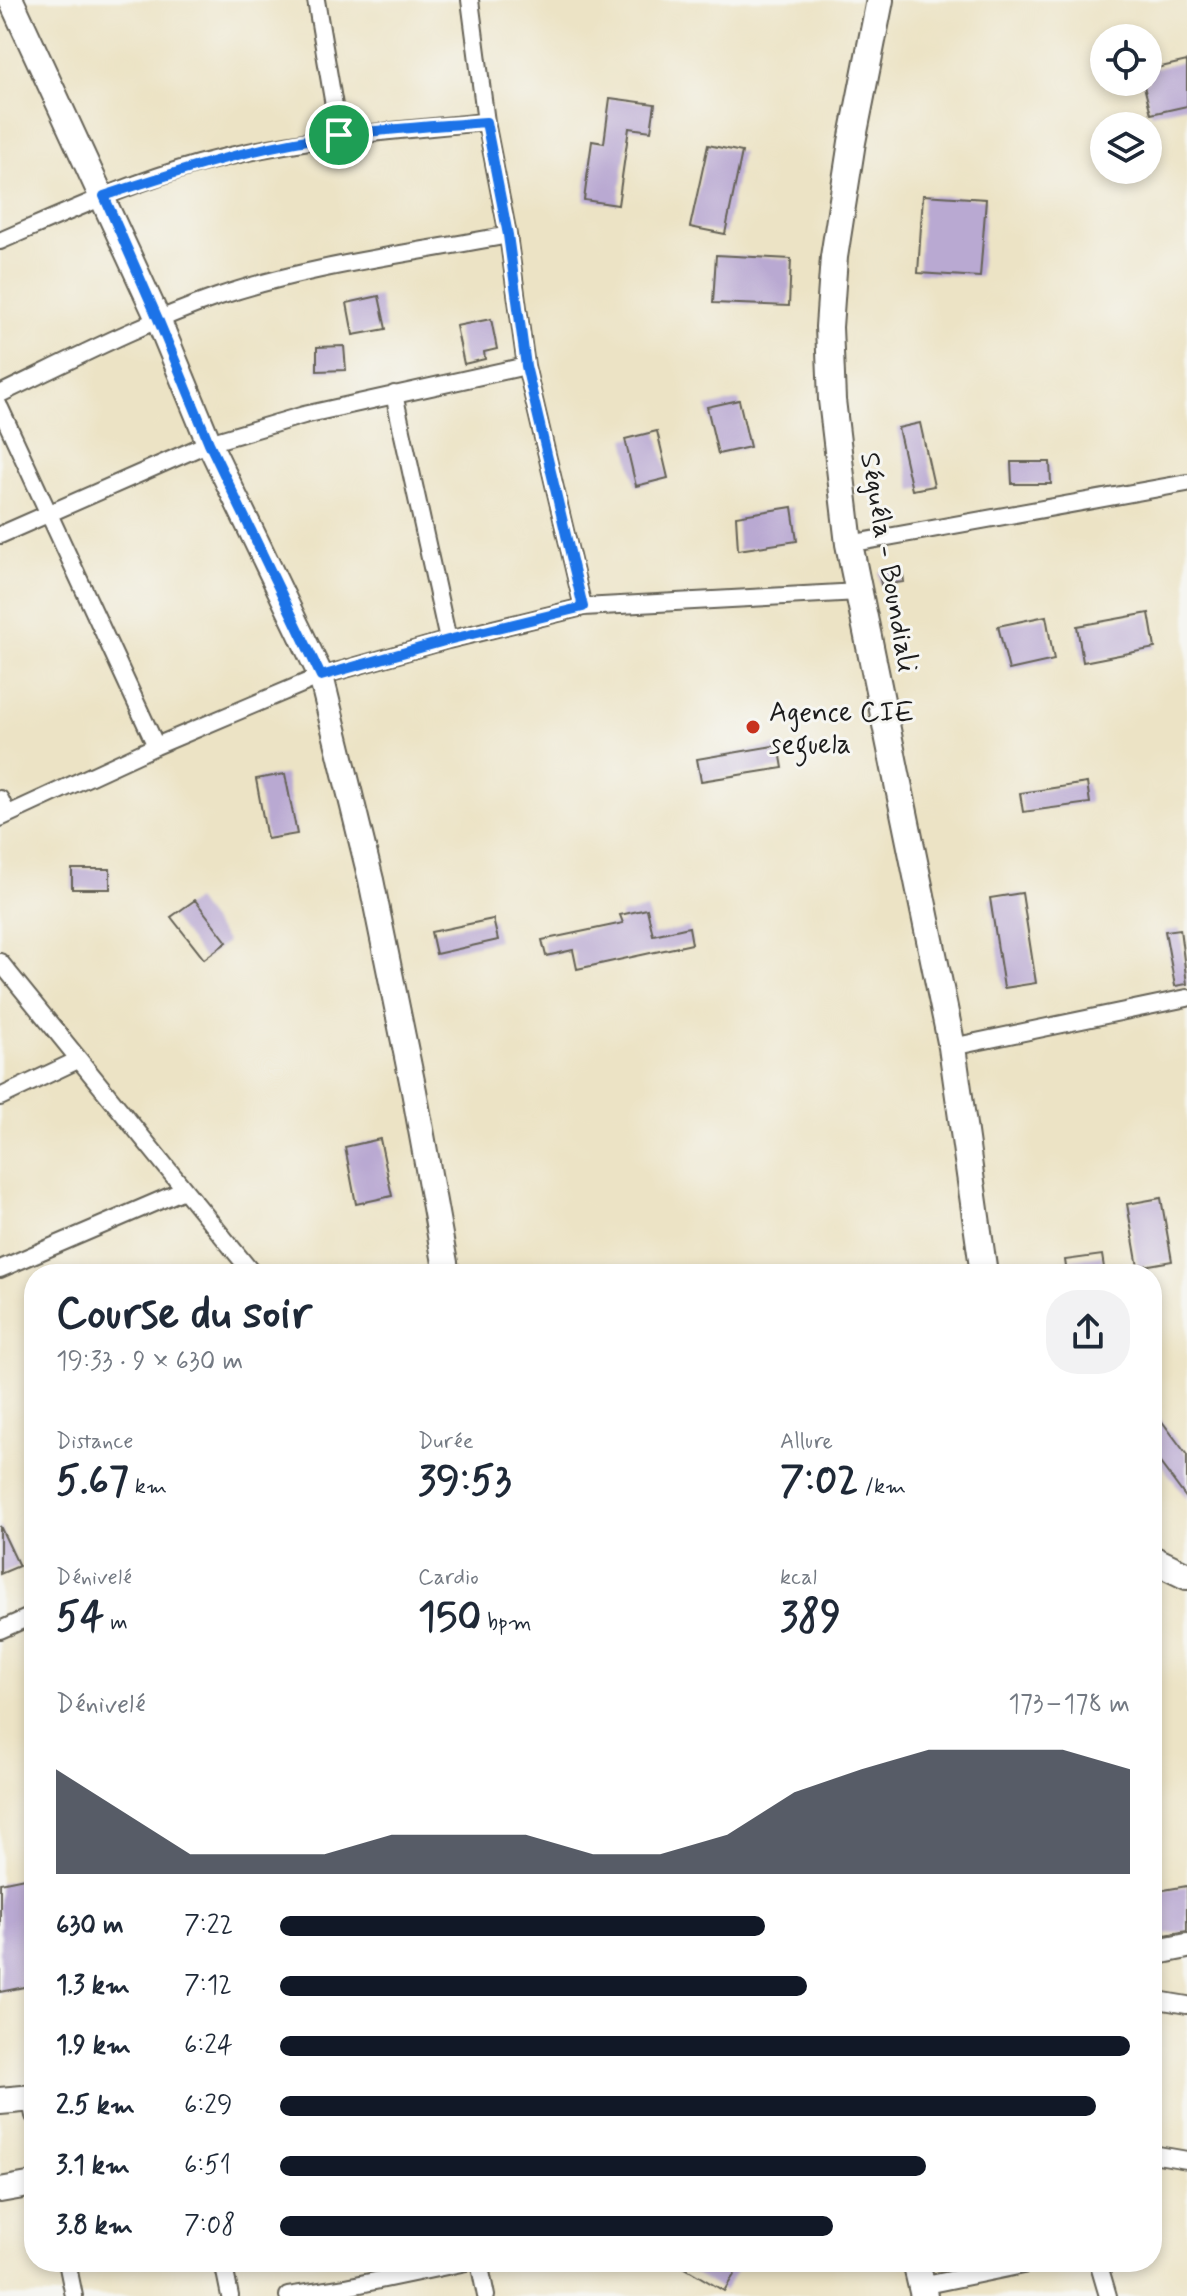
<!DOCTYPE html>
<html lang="fr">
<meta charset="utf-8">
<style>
:root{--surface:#fff;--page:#f2f2f3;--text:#1f2937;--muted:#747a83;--accent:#111827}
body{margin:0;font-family:Mynerve,sans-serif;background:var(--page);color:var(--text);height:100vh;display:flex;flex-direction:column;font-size:30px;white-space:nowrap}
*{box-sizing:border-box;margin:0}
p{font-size:26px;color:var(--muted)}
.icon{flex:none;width:44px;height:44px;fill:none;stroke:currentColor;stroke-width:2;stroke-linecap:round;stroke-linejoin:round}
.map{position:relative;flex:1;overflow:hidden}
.side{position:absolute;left:24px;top:1264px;width:1138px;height:1008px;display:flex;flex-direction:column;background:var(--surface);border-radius:32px;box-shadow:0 4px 12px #0003}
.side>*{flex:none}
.controls{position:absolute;left:1090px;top:24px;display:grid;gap:16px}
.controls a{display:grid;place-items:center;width:72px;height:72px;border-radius:50%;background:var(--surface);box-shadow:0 4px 12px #0003;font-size:40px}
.pin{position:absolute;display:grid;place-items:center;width:68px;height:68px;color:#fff;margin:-34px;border:4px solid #fff;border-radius:50%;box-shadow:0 2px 8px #0007}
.round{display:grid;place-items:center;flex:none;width:84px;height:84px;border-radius:32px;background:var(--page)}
.headline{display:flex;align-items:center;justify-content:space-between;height:136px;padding:0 32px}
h1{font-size:44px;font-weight:700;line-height:60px}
.figures{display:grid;grid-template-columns:repeat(3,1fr);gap:12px;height:136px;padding:8px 32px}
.figures div{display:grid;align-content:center}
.figures b{font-size:40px;font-weight:700}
.figures small{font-size:22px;font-weight:400}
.figures p{font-size:22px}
.chart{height:224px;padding:16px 32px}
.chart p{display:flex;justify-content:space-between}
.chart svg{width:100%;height:144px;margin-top:8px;fill:var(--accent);opacity:.7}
ul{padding:0 32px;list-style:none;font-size:26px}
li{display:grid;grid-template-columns:128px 96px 1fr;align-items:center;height:60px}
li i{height:20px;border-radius:10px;background:var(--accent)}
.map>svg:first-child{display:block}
.building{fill:#b9a9d2}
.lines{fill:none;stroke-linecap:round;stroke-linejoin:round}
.street-casing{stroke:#656257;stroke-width:20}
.secondary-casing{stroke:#656257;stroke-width:28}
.primary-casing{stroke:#656257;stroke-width:30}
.street{stroke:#fff;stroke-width:16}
.secondary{stroke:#fff;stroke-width:24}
.primary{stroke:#fff;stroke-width:26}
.route-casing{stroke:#fff;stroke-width:16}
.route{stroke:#1a73e8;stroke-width:10}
.poi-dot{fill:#c8321e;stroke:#f6f6f2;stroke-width:3}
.labels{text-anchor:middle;stroke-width:6;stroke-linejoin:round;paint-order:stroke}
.street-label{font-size:28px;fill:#1c1c1c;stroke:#f6f6f2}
.poi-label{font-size:28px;fill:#1c1c1c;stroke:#f6f6f2;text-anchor:start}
</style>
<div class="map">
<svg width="1187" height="2296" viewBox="0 0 1187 2296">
<rect width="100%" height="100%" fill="#f6f6f2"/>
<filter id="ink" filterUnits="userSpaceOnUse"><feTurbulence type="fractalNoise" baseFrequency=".0125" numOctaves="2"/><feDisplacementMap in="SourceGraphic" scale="16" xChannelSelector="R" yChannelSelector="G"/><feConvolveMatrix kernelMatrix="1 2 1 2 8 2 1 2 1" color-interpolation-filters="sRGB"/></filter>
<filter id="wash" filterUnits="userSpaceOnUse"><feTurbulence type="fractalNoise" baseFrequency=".006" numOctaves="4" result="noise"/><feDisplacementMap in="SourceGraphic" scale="32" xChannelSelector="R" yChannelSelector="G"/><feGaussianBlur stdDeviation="1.8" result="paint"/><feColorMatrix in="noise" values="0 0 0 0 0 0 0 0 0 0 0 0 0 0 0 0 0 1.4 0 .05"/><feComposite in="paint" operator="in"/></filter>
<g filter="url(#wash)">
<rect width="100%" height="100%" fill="#ece3c5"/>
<g id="blocks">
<!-- building -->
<path class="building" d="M 1187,61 L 1187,106 L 1151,114 L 1143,82 L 1148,82 L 1148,70 Z
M 610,98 L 655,104 L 651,131 L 629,128 L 618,205 L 584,200 L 592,141 L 604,143 Z
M 708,145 L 742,152 L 725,234 L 690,227 Z
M 923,195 L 986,199 L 980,277 L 918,273 Z
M 716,255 L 791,259 L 789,306 L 713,303 Z
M 379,296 L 386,329 L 353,335 L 347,303 Z
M 491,319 L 497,349 L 484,352 L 485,359 L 464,364 L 456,326 Z
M 344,346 L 346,370 L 317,371 L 317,347 Z
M 739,400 L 750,447 L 718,454 L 707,407 Z
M 920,423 L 934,486 L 912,490 L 898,428 Z
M 657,431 L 668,478 L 636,486 L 625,439 Z
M 1011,462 L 1050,462 L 1051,484 L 1012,484 Z
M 792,507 L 797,541 L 738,550 L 736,516 Z
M 902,568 L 904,582 L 881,585 L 879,572 Z
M 1149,613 L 1155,648 L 1083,662 L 1077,626 Z
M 1046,616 L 1054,660 L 1009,670 L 998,626 Z
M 779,745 L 783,768 L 701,781 L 697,759 Z
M 285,774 L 297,834 L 267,839 L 256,779 Z
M 1087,783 L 1090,803 L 1023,812 L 1020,793 Z
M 72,869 L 110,869 L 110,889 L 72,889 Z
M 1022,893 L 1036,983 L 1004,988 L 990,898 Z
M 195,900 L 227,942 L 204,959 L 171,917 Z
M 647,909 L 653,935 L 689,927 L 692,944 L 577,969 L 573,950 L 546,956 L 542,940 L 623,923 L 620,915 Z
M 493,919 L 498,940 L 436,954 L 431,932 Z
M 1180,929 L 1187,984 L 1175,986 L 1165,931 Z
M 380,1139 L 392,1196 L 356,1204 L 345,1147 Z
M 1161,1198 L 1172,1261 L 1138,1267 L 1127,1204 Z
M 1102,1255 L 1105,1274 L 1067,1274 L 1065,1260 Z
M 1152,1408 L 1187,1455 L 1187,1499 L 1152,1452 Z
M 0,1526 L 19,1566 L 0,1574 Z
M 34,1876 L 34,1985 L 0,1992 L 0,1883 Z
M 1187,1886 L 1187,1931 L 1165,1935 L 1161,1913 L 1152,1915 L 1152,1892 Z
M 675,2262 L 742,2262 L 724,2291 Z"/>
</g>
</g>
<g filter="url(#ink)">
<use href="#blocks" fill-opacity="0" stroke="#656257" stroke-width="2"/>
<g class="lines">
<!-- street casing -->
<g class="street-casing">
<path id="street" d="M 316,0 L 339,135
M 470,0 L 486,122 L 508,235 L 526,366 L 583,607
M 0,241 C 65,213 130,183 198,164 C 295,138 387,131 486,122
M 0,394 C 71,360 142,323 217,297 C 310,265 411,254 508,235
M 394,394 L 448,640
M 0,408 L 156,746
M 0,535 L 209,443 L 304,415 L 526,366
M 849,544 L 1187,483
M 0,799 L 7,814
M 0,818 L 156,746 L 321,676 L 448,640 L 583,607 L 859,592
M 0,962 L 253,1274
M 952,1047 L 1187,998
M 0,1097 L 78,1060
M 0,1269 L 184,1190
M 0,1630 L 34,1615
M 1152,1999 L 1187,2005
M 31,2100 L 34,2116
M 1152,2154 L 1187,2160
M 67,2262 L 74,2296
M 223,2262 L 230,2296
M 479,2262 L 486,2296
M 1098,2262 L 1108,2296
M 921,2286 L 1037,2262
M 288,2296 L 346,2287 L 466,2262"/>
</g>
<!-- secondary casing -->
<g class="secondary-casing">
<path id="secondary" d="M 11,0 L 158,319 L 209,443 L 321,676 L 371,880 L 414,1091 L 447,1274
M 1152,1953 L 1187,1946
M 0,2190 L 34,2184"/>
</g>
<!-- primary casing -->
<g class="primary-casing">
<path id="primary" d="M 880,0 L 852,142 L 834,257 L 829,327 L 832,400 L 849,544 L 952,1047 L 984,1274
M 1152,1559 L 1187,1576
M 0,2101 L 34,2098
M 916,2262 L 924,2296"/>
</g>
<!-- street -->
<use href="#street" class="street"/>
<!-- secondary -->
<use href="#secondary" class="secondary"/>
<!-- primary -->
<use href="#primary" class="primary"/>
</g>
</g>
<g class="lines" filter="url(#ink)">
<!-- route casing -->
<g class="route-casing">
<path id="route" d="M 486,122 L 508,235 L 526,366 L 583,607 L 448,640 L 321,676 L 209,443 L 158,319 L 104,196 C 181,170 259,145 340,135 C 388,129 438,126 486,122 Z"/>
</g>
<!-- route -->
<use href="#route" class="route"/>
</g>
<!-- markers -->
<circle class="poi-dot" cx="753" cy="727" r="8"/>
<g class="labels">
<!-- street labels -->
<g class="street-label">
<text transform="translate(890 562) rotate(80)" y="10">Séguéla - Boundiali</text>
</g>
<!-- poi labels -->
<g class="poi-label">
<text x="769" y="721">Agence CIE<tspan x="769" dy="32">seguela</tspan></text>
</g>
</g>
</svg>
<div class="controls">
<a><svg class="icon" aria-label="locate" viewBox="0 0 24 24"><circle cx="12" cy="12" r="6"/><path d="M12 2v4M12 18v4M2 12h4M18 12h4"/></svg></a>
<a><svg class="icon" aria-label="layers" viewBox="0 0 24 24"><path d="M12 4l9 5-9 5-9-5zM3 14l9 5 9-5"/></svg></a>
</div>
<div class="pin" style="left:339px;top:135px;background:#1e9e55"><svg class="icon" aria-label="arrive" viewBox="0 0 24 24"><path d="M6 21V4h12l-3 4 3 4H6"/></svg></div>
<section class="side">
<div class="headline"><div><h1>Course du soir</h1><p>19:33 · 9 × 630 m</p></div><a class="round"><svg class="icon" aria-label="share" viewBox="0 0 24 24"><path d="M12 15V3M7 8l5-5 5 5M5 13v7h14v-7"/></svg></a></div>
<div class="figures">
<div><p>Distance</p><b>5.67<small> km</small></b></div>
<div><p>Durée</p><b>39:53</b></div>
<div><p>Allure</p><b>7:02<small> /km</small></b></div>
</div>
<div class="figures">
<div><p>Dénivelé</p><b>54<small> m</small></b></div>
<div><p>Cardio</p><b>150<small> bpm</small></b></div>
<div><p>kcal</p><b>389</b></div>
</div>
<div class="chart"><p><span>Dénivelé</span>173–178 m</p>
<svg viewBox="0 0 160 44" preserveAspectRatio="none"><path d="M0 44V12L10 25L20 38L30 38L40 38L50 32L60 32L70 32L80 38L90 38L100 32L110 19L120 12L130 6L140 6L150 6L160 12V44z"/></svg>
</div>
<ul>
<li><b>630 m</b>7:22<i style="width:57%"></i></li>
<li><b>1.3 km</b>7:12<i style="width:62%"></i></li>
<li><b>1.9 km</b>6:24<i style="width:100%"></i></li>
<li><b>2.5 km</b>6:29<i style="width:96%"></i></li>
<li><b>3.1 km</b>6:51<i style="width:76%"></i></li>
<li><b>3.8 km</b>7:08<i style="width:65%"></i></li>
</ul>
</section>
</div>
